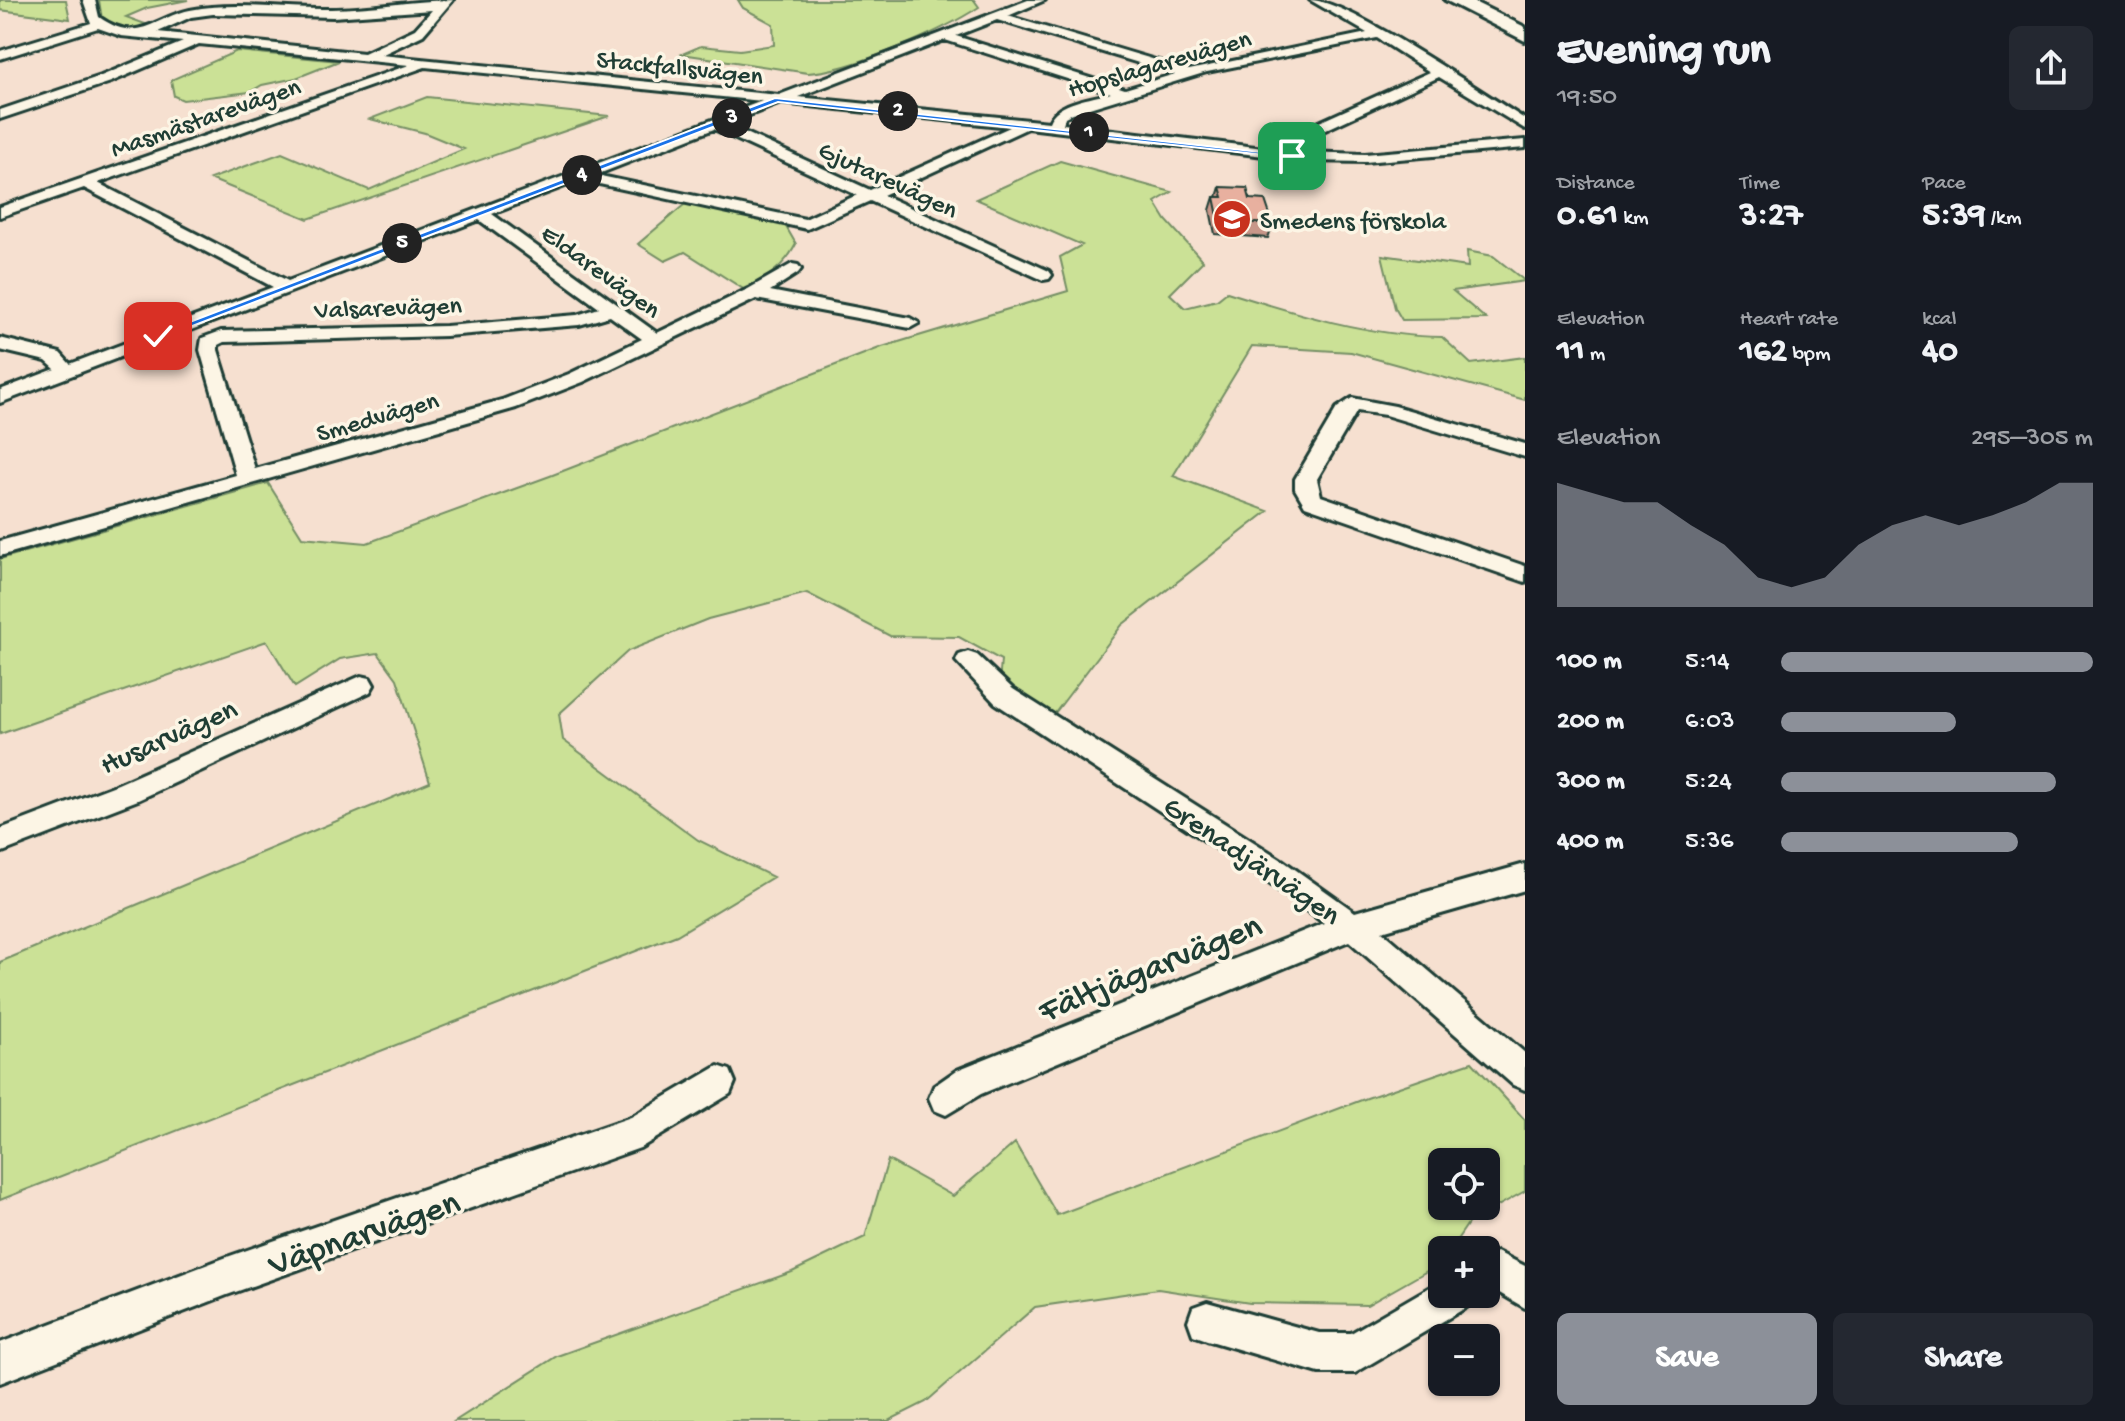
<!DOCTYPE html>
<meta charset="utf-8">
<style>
:root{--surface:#171b24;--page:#242831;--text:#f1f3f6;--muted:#9ea1a6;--accent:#8c9099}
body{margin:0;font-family:"Gochi Hand",sans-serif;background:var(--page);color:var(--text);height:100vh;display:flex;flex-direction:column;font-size:30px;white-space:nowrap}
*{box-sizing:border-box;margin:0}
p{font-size:26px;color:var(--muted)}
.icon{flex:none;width:44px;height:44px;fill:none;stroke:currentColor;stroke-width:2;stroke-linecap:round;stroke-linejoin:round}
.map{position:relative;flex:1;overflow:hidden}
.side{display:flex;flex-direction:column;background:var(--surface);width:600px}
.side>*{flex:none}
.buttons{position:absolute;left:1428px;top:1148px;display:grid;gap:16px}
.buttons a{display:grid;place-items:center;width:72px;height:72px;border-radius:12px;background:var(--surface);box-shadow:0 2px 6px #0004;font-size:40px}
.pin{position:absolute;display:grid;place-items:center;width:68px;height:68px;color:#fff;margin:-34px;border-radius:16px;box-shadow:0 4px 12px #0006}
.km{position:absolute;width:40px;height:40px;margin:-20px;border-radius:50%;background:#222;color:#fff;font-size:22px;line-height:40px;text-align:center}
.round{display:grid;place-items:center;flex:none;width:84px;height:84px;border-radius:12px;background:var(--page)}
.overview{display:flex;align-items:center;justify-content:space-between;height:136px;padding:0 32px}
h1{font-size:44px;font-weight:700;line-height:60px}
.figures{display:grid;grid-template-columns:repeat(3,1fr);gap:12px;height:136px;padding:8px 32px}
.figures div{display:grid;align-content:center}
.figures b{font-size:34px;font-weight:700}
.figures small{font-size:22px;font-weight:400}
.figures p{font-size:22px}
.chart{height:224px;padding:16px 32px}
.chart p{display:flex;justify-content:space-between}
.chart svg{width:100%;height:144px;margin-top:8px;fill:var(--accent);opacity:.7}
.button{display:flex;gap:16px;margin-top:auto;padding:16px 32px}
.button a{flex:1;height:92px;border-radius:12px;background:var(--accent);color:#fff;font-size:32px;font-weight:700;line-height:92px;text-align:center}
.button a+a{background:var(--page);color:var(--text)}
ul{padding:0 32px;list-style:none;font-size:26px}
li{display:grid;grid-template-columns:128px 96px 1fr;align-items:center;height:60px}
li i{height:20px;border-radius:10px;background:var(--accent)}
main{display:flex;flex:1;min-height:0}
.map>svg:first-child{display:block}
.green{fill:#cbe196;stroke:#758f65;stroke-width:2;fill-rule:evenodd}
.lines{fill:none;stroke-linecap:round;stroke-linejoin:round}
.minor-casing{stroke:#1f3d34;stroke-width:6}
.trunk-casing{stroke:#1f3d34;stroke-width:6}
.minor{fill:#fcf5e5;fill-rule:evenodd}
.trunk{fill:#fcf5e5;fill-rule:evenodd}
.wall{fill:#c89789;stroke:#1f3d34;stroke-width:2}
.building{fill:#e8b09f;stroke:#1f3d34;stroke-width:2}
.route{fill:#1a73e8;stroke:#fff;stroke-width:2}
.labels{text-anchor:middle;stroke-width:7;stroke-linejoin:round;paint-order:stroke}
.far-street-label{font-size:26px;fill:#1f3d34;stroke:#fcf5e5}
.far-poi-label{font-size:26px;fill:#1f3d34;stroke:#fcf5e5;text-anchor:start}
.street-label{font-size:30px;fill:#1f3d34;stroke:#fcf5e5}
.near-street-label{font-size:36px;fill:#1f3d34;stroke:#fcf5e5}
</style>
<main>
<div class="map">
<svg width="1525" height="1421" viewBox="0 0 1525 1421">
<rect width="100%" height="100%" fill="#f6e0d0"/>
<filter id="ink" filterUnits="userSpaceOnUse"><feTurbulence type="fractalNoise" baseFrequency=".0125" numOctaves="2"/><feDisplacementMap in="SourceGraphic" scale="16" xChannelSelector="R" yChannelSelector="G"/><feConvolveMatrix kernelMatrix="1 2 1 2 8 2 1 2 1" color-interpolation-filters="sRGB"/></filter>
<g filter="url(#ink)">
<!-- green -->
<path class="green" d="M 0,0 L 66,0 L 70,19 L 0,10 Z
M 99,0 L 188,0 L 147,8 L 126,17 L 148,25 L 138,29 L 103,26 Z
M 738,0 L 974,0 L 979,7 C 941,32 853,70 808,73 L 682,54 L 701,46 L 740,50 L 774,45 L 773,24 L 743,8 Z
M 237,51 L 339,61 L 296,78 L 262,85 L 250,92 L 183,100 L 174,96 L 171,80 Z
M 427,97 L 609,116 L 308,219 L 210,179 L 282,153 L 369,190 L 464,149 L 425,133 L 370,119 Z
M 1060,161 L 1172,192 L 1155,202 L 1166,220 L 1203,261 L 1170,294 L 1185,308 L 1217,300 L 1227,292 C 1297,314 1368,336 1442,337 L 1471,364 L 1525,357 L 1525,400 L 1351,352 L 1252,346 L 1173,476 L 1268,511 L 1122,625 L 1052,717 L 999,684 L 1001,660 L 959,637 L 890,636 L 807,593 L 708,619 L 628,651 L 559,714 L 563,740 L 698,840 L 773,877 L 677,935 L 0,1200 L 0,962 L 430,782 L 397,679 L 378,653 L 340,659 L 295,687 L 267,641 L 0,734 L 0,559 L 268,483 L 302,537 L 367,543 L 550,476 L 882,347 L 1068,291 L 1060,257 L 1082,245 L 976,199 Z
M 685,204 L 785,225 L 796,244 C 785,266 766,279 745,290 L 685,252 L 665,261 L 638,244 Z
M 1467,251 L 1493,256 L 1525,281 L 1453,291 L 1486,319 L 1402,320 L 1395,308 L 1382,255 L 1468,267 Z
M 1472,1062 L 1525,1120 L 1525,1191 L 1469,1222 L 1450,1250 L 1442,1250 L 1441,1263 L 1367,1305 L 1250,1303 L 1158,1289 L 1035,1307 L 926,1402 L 888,1421 L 455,1421 L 557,1356 L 792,1272 L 865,1237 L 888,1160 L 953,1196 L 1015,1143 L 1057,1215 L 1367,1098 ZM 1442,1162 L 1486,1162 L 1486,1206 L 1442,1206 Z"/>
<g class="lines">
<!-- minor casing -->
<g class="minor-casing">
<path id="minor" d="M 83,0 L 95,0 L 99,17 C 139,45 152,18 190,10 C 236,1 284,10 331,9 C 372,9 414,0 453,0 L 423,35 L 381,55 L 779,95 L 1028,0 L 1045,0 L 1008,16 L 1189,70 L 1367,33 L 1310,0 C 1349,0 1484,94 1525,119 L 1525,129 L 1439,77 L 1308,138 L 1312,145 L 1305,152 L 1365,154 L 1525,140 L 1525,148 L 1365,162 L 1307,161 L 1028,128 L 883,195 L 1049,271 L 1052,275 L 1049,279 L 1043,280 L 870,201 L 807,229 L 581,180 L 492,214 L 657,333 L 748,289 L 792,264 L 798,265 L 801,269 L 798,273 L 770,291 L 910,318 L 919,323 L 910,328 L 756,299 L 583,382 L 516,408 L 0,556 L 0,541 L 236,475 L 200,350 L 202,338 L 221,331 L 446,326 L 577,315 L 599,308 L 479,220 L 0,403 L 0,390 L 55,369 L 46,361 L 0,350 L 0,338 L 60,353 L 70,364 L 273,287 L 84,188 L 0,217 L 0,207 L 409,65 L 199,44 L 111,82 L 0,119 L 0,110 L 101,76 L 183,42 L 121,36 L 98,28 L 0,59 L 0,51 L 91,23 ZM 432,10 L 415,29 L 364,53 L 158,32 L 191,17 L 213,14 L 333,17 ZM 997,20 L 1175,74 L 1125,89 L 956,36 ZM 1377,38 L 1430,72 L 1295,133 L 1293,136 L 1297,144 L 1290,151 L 1063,124 L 1065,117 L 1073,113 L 1207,72 ZM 945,40 L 1111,93 C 1091,99 1057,101 1049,122 L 798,97 ZM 425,67 L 762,101 L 288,281 L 98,183 ZM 781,103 L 1010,127 L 870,190 L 727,124 ZM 714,129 L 857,195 L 805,219 L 596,175 ZM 610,316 L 642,339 L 569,374 L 502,400 L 255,469 L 218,350 L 218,345 L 224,342 L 446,336 L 579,325 Z
M 1352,398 L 1395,406 L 1525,444 L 1525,457 L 1385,415 L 1357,411 L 1317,479 L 1321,496 L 1525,566 L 1525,582 L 1305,506 L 1295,489 L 1295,479 L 1337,408 Z
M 968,652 L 977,655 L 1013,689 L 1282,860 L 1355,912 L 1525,864 L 1525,890 L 1382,931 L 1525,1053 L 1525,1090 L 1513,1085 L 1349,941 L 981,1094 L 946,1115 L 934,1110 L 929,1098 L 934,1086 L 957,1070 L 1324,923 L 1262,878 L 995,703 L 956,661 L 959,655 Z
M 361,676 L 370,678 L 374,685 L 370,692 L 138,800 L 0,853 L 0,829 L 118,784 Z
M 718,1066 L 730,1070 L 735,1082 L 730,1094 L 640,1148 L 227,1295 L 0,1383 L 0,1343 L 227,1257 L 631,1117 Z
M 1497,1252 L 1525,1266 L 1525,1308 L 1496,1291 L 1486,1295 L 1484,1294 L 1486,1257 Z
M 1442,1280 L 1442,1294 L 1473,1294 L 1467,1307 L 1355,1373 L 1319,1373 L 1207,1340 L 1193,1335 L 1188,1321 L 1193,1307 L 1207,1302 L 1319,1333 L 1351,1333 Z"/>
</g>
<!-- trunk casing -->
<g class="trunk-casing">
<path id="trunk" d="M 1445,0 L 1470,0 L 1525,27 L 1525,41 Z"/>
</g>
<!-- minor -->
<use href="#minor" class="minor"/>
<!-- trunk -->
<use href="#trunk" class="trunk"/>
</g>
<!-- wall -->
<path class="wall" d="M 1220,187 L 1250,199 L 1273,224 L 1268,238 L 1215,234 L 1210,210 L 1214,197 L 1217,197 Z"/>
<!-- building -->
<path class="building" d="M 1220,187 L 1247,188 L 1250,199 L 1265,200 L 1273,224 L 1219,221 L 1214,197 L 1223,197 Z"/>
</g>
<!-- route -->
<path class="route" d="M 775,98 L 1296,156 L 1292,158 L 778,102 L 161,338 L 153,336 Z"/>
<!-- icons -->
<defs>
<g id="school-disc" transform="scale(2)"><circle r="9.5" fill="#c8321e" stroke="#fcf5e5"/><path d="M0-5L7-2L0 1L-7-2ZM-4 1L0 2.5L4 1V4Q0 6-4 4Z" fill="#fff"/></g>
</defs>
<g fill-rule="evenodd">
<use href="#school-disc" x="1232" y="219"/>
</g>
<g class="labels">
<!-- far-street labels -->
<g class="far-street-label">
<text transform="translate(1159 62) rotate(-16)" y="9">Hopslagarevägen</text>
<text transform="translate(680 66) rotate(6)" y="9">Stackfallsvägen</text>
<text transform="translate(205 116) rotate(-19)" y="9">Masmästarevägen</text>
<text transform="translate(889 178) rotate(25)" y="9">Gjutarevägen</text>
<text transform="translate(602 270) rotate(36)" y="9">Eldarevägen</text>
<text transform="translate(388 306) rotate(-2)" y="9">Valsarevägen</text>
<text transform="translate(377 415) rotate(-16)" y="9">Smedvägen</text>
</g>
<!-- far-poi labels -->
<g class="far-poi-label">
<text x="1260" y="228">Smedens förskola</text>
</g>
<!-- street labels -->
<g class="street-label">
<text transform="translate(168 735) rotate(-24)" y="10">Husarvägen</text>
<text transform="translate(1253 859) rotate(34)" y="10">Grenadjärvägen</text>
</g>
<!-- near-street labels -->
<g class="near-street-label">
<text transform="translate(1149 965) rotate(-22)" y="13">Fältjägarvägen</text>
<text transform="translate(363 1230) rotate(-19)" y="13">Väpnarvägen</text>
</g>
</g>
</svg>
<div class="buttons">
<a><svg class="icon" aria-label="locate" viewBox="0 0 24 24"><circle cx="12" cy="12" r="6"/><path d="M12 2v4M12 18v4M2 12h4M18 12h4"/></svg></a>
<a>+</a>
<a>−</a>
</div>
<div class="pin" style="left:1292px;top:156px;background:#1e9e55"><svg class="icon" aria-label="arrive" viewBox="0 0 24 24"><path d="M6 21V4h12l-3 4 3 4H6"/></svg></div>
<div class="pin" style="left:158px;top:336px;background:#d93025"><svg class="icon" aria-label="check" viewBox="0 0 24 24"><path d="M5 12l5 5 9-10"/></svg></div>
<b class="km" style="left:1089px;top:132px">1</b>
<b class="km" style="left:898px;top:111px">2</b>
<b class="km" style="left:732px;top:118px">3</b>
<b class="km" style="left:582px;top:175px">4</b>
<b class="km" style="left:402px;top:243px">5</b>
</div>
<section class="side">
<div class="overview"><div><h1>Evening run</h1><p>19:50</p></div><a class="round"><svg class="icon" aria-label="share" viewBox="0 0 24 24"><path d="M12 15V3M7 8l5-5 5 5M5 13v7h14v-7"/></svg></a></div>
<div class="figures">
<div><p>Distance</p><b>0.61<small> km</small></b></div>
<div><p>Time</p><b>3:27</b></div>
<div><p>Pace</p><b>5:39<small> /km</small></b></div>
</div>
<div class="figures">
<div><p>Elevation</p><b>11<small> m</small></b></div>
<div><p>Heart rate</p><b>162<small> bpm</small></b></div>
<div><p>kcal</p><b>40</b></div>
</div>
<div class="chart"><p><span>Elevation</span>295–305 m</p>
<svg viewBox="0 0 160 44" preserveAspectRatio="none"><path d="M0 44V6L10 9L20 12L30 12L40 19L50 25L60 35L70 38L80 35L90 25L100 19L110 16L120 19L130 16L140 12L150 6L160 6V44z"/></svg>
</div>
<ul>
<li><b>100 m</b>5:14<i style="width:100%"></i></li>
<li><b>200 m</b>6:03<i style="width:56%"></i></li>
<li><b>300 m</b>5:24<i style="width:88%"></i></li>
<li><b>400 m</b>5:36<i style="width:76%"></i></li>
</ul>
<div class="button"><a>Save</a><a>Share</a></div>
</section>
</main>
